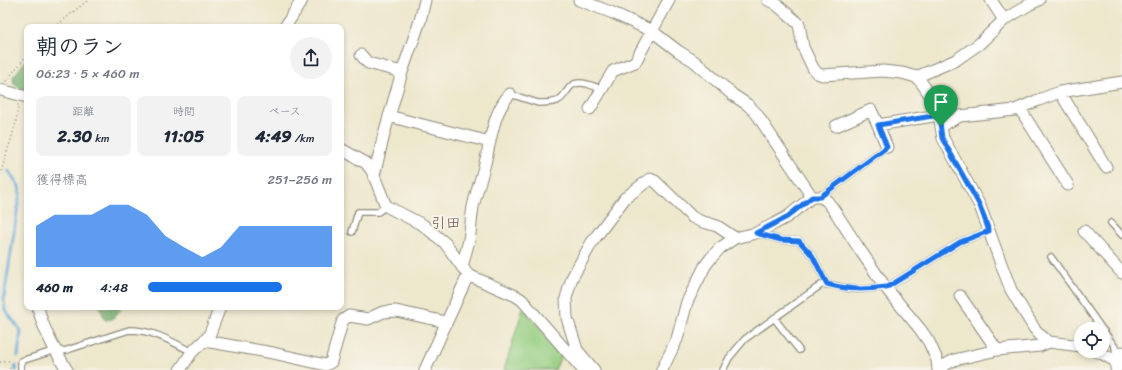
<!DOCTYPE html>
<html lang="ja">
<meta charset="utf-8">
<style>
:root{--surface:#fff;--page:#f2f2f3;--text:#1f2937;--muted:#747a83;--accent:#1a73e8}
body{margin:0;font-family:Sriracha,"Klee One",sans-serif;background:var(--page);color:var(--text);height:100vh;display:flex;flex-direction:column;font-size:15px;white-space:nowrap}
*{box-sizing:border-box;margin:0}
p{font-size:13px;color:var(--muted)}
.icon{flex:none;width:22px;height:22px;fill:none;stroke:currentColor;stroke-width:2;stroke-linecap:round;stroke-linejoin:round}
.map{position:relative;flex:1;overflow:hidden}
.panel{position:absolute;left:24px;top:24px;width:320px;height:286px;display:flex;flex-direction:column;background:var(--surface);border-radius:8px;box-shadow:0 2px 6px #0003}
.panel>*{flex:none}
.fabs{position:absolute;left:1074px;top:322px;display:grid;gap:8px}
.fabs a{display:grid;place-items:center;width:36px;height:36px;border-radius:50%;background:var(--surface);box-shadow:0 2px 6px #0003;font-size:20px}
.pin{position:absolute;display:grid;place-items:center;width:34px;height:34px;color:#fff;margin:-41px -17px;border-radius:50% 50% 50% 0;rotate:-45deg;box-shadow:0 0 4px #0007}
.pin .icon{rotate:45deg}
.round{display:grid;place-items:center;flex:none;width:42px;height:42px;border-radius:21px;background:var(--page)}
.overview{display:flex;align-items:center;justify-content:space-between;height:68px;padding:0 12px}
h1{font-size:22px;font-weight:700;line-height:30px}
.metrics{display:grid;grid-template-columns:repeat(3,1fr);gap:6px;height:68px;padding:4px 12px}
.metrics div{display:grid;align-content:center;border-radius:8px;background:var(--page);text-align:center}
.metrics b{font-size:17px;font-weight:700}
.metrics small{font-size:11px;font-weight:400}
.metrics p{font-size:11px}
.chart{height:112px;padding:8px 12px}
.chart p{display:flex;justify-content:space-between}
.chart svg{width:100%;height:72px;margin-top:4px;fill:var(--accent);opacity:.7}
ul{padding:0 12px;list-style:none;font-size:13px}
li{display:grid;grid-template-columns:64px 48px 1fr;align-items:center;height:30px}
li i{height:10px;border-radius:5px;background:var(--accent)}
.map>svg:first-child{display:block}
.green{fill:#94cd81;stroke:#607c56}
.forest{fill:#77b06f;stroke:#516e4d}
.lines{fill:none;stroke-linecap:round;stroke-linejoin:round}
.stream{stroke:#6baadd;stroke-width:3}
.service-casing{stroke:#8c897c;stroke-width:8}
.minor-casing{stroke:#8c897c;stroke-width:13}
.path{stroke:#8c897c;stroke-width:1.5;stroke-dasharray:1 3;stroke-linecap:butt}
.service{stroke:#fff;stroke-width:5.5}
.minor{stroke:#fff;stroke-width:11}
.route-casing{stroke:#fff;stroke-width:8}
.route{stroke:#1a73e8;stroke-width:5}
.labels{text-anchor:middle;stroke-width:4;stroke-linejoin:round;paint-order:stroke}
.neighbourhood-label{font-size:15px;fill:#6c5045;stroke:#f7f3e8}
</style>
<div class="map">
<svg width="1122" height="370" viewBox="0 0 1122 370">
<rect width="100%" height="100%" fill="#f7f3e8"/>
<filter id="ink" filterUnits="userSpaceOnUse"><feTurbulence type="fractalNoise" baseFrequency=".025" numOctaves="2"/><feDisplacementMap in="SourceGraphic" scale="8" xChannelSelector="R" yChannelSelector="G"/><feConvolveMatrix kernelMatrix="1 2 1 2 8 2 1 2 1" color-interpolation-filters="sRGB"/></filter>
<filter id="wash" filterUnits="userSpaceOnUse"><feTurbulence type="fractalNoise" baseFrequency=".012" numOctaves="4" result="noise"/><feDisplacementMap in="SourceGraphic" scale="16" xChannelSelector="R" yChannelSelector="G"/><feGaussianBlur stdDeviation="0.9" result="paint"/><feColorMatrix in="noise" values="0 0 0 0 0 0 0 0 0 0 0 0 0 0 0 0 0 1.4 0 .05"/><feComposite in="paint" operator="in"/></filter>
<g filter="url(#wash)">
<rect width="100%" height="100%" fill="#ede7cc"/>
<!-- green -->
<path class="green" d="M 523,308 L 562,354 L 555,370 L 504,370 Z"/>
<!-- forest -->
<path class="forest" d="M 27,59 L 27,94 L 14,84 L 13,77 Z
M 100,307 L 123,307 L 112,319 L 105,320 Z"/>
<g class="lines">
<!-- stream -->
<path class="stream" d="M 8,170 L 19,186 L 20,193 L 4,298 L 5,310 L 21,331 L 18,356
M 16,366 L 16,370"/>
</g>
</g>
<g filter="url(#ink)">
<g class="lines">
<!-- service casing -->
<g class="service-casing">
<path id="service" d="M 510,94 L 538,103 C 543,103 551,103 557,101 C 567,97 567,82 581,83 C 587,83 595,87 602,89
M 820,197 L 887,147
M 1111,223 L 1122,235
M 352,232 L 358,212 L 378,212 L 386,206
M 757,233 L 781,240 L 799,241 L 812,255 L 827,284
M 1051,257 L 1102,329
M 886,288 L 960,242 L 989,231
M 774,318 L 799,350
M 1103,330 L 1115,347 L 1116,360
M 21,370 L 21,361 L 56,350 L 64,351 L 129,330 C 153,330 171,341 192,352
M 723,370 L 729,358 L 745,339 L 821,285 C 831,283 842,288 853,289 C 864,290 874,288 885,287"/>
</g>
<!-- minor casing -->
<g class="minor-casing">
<path id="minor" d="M 579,0 L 613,13 L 652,31 L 678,51 L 694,61 L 733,95 L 748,105 L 756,113 L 812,197
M 768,0 L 776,4 L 799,24 L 803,47 L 813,68 L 817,73 L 822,75 L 883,71 L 902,73 L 916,77 L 921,82 L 935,102 L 939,115 L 943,138 L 980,206 L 1000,261 L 1011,290 L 1034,328 L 1040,335 L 1049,342
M 991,0 L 1004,20
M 285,27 L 302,0
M 361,55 L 368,63 L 402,72
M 916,77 L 956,60 L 979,44 L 1004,20 L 1030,4 L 1039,0
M 1,90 L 27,97
M 1060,92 L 1106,167
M 590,109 L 613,71 L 635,62 L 669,0
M 1020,109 L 1068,185
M 389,116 L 411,122 L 490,142
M 836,126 L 871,110 L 878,125
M 941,126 L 960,116 L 1015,110 L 1036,101 L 1060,92 L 1122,82
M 887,147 L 878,125 L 939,115
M 341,149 L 366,163 L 372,171 L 386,206 L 423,225 L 445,243 L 468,275 L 516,296 L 522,300 L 583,370
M 374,176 L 384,134 L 402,72 L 420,21 L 425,0
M 812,197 L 821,197 L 827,201 L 834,210 L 858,247 L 886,288 L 920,329 L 929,342 L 937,360 L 938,370
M 1084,231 L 1122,273
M 462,267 C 464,258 467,249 469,240 C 471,229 471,218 473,207 C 476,192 482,177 485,163 C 491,140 493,112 510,94
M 960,296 L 997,350
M 38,307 C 43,330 55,350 67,370
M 205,341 L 273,353 L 326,365 L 331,362 L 332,358 L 342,323 L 343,320 L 349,316 L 368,319 L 383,312 L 396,311 L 446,322
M 1095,351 L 1103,354 L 1122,365
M 938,369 L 954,360 L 997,350 L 1040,346 L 1049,342 L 1081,346
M 1116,369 L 1116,362 L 1122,352
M 180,370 L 192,352 L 209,336 L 220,307
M 425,370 L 468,275
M 594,370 L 577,350 L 567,318 L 566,298 L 572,278 L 592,242 L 625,198 L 650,179 L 655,181 L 692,217 L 700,221 L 717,226 L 735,238
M 662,370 L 677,339 L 687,302 L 705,266 L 711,258 L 720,248 L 735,238 L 756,233 L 776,223 L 787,217 L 812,197"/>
</g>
<!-- path -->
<path class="path" d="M 55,27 L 88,0
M 6,81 L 27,55
M 0,175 L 16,123 L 18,104
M 0,362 L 9,361 L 10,370"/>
<!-- service -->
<use href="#service" class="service"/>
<!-- minor -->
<use href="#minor" class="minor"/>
</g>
</g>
<g class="lines" filter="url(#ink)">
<!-- route casing -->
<g class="route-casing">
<path id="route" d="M 939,115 L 942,138 L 980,206 L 989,231 L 960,242 L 886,288 L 886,287 C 863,290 849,290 827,284 L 812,255 L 799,241 L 781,240 L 756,233 L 787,217 L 812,197 L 820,197 L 887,147 L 878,125 Z"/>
</g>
<!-- route -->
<use href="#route" class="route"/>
</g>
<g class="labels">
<!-- neighbourhood labels -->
<g class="neighbourhood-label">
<text x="446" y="228">引田</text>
</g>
</g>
</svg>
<div class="fabs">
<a><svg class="icon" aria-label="locate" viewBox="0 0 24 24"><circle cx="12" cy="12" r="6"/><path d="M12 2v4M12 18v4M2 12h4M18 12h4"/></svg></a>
</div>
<div class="pin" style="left:941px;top:126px;background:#1e9e55"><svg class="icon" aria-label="arrive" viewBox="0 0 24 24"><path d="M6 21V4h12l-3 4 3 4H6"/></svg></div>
<section class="panel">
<div class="overview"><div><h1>朝のラン</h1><p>06:23 · 5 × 460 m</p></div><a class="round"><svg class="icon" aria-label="share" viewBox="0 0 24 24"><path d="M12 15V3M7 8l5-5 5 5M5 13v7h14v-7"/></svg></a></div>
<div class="metrics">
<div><p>距離</p><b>2.30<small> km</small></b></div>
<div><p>時間</p><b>11:05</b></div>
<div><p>ペース</p><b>4:49<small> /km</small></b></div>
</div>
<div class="chart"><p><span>獲得標高</span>251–256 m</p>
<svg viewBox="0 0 160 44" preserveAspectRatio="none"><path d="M0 44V19L10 12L20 12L30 12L40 6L50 6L60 12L70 25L80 32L90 38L100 32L110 19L120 19L130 19L140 19L150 19L160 19V44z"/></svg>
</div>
<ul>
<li><b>460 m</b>4:48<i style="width:73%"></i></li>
</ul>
</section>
</div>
